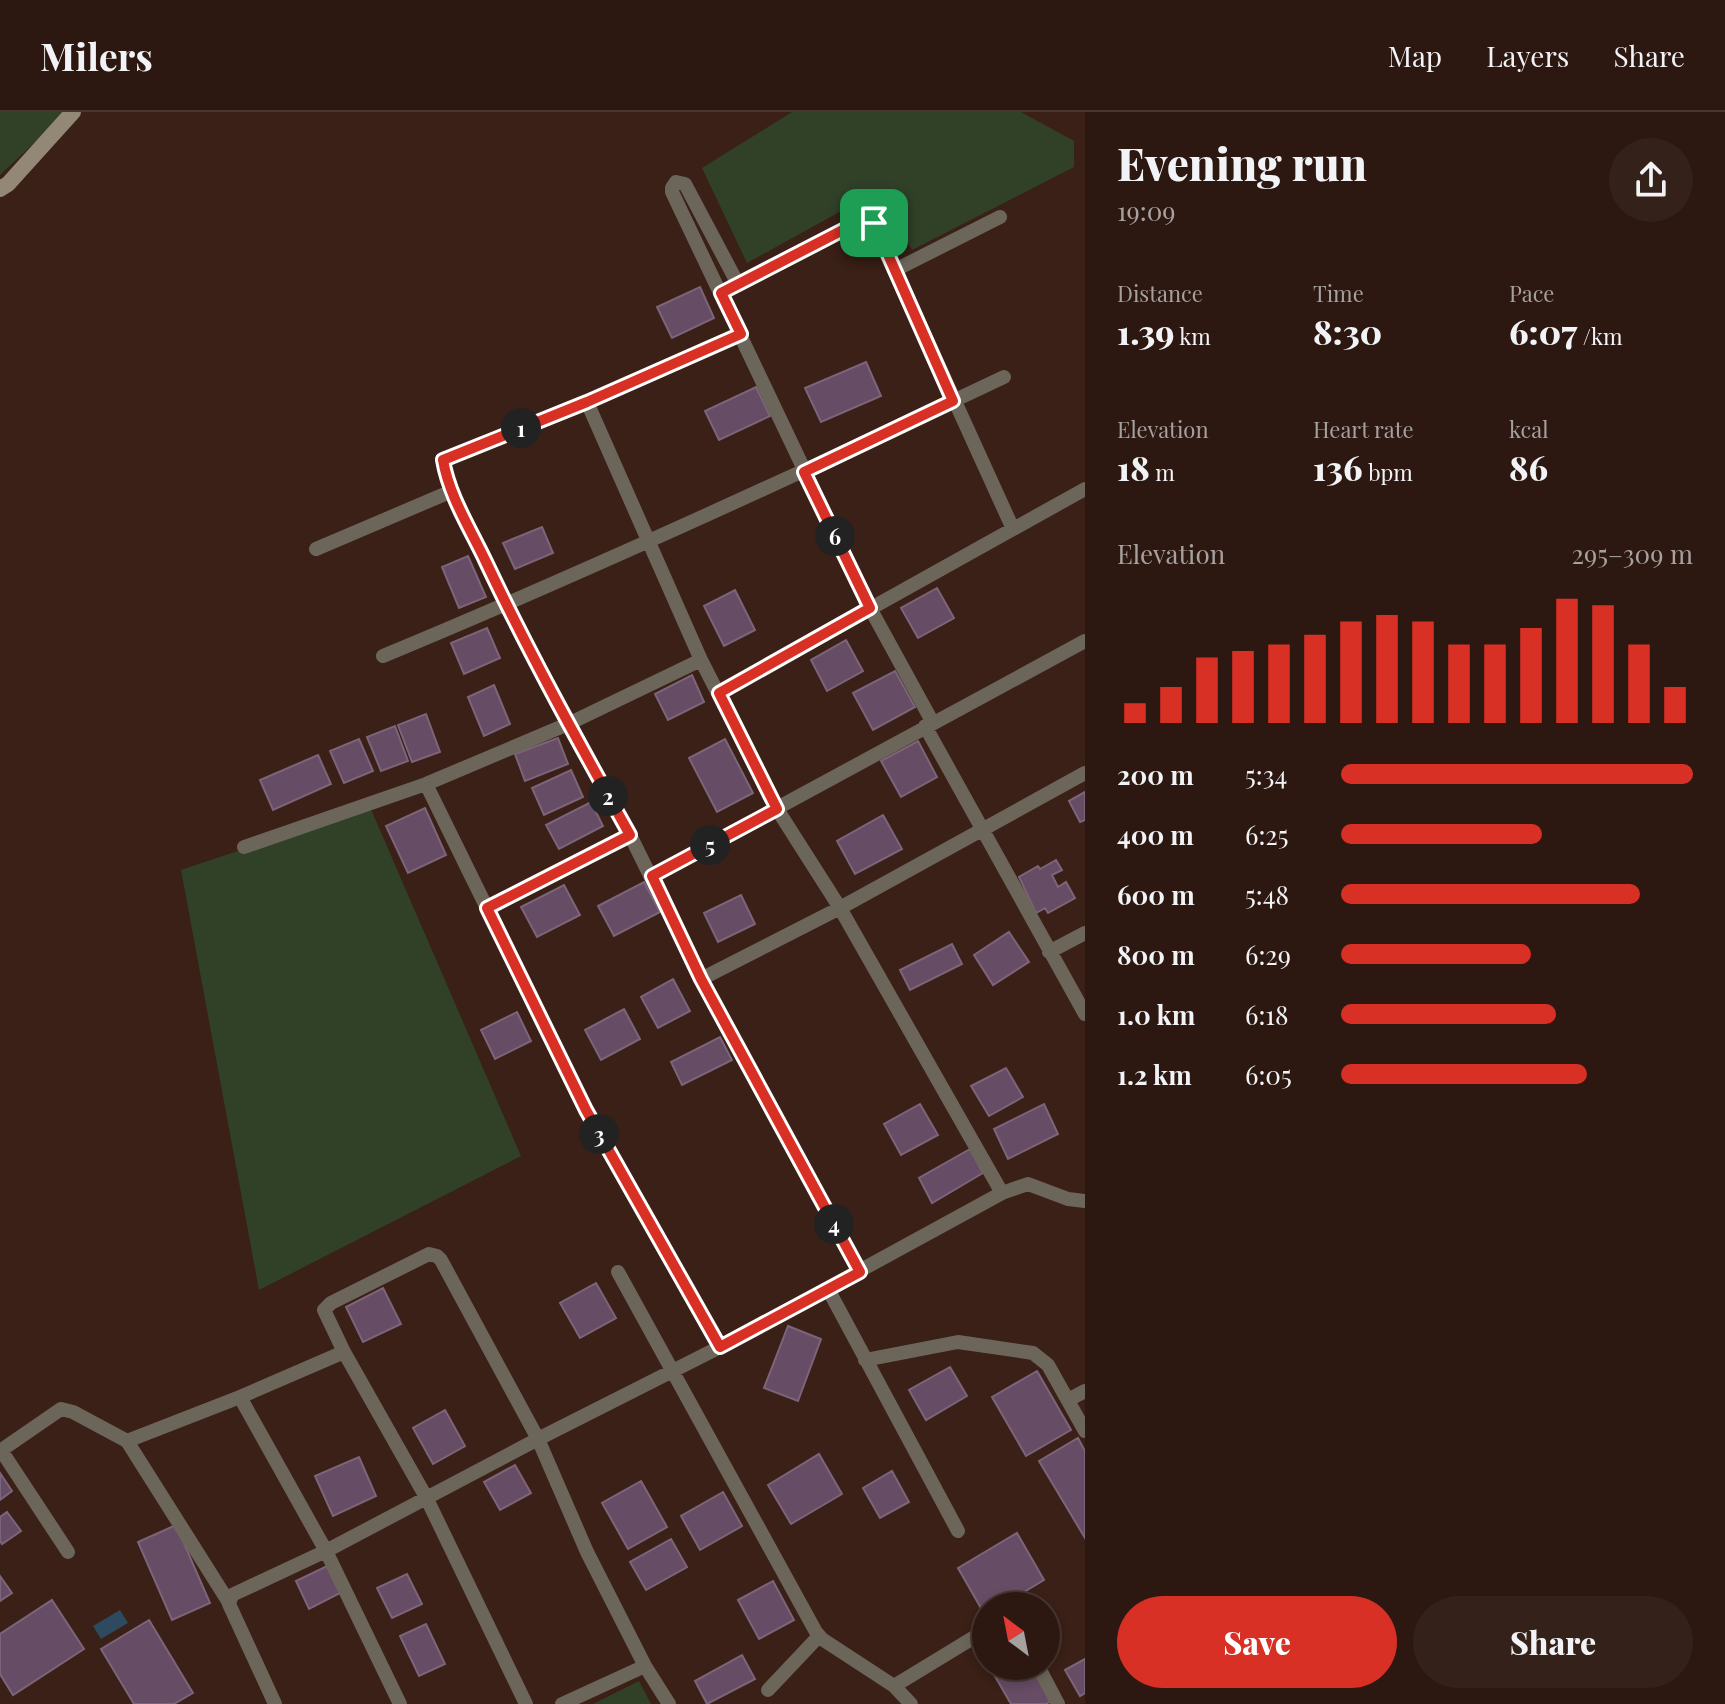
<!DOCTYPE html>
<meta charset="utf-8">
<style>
:root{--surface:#2c1810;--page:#342119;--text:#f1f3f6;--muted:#a6a09f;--line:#483730;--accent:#d93025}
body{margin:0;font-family:"Playfair Display",serif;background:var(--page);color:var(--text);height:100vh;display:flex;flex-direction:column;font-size:30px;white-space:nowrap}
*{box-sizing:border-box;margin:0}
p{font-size:26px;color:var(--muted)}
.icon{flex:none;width:44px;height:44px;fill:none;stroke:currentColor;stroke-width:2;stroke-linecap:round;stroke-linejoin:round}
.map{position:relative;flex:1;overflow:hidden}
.sheet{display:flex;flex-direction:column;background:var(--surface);width:640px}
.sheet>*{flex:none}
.needle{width:52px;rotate:328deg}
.fabs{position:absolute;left:972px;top:1480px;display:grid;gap:16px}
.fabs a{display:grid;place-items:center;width:88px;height:88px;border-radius:50%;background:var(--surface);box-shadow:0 4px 12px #0003,0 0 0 2px var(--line);font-size:40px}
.pin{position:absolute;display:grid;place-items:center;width:68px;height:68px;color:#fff;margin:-34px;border-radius:16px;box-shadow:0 4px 12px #0006}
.km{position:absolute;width:40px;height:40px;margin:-20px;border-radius:50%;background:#222;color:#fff;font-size:22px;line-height:40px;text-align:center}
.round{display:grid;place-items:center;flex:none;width:84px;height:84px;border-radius:42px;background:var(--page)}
.summary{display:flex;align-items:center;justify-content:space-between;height:136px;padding:0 32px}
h1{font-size:44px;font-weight:800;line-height:60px}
.metrics{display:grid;grid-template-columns:repeat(3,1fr);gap:12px;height:136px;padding:8px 32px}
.metrics div{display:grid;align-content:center}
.metrics b{font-size:34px;font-weight:800}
.metrics small{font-size:22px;font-weight:400}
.metrics p{font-size:22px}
.chart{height:224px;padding:16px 32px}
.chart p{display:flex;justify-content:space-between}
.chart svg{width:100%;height:144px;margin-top:8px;stroke:var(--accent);stroke-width:6}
.cta{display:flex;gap:16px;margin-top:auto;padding:16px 32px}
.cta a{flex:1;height:92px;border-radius:48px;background:var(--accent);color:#fff;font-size:32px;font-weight:800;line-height:92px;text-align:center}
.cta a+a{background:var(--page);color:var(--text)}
ul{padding:0 32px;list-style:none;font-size:26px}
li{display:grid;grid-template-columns:128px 96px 1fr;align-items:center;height:60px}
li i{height:20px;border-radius:10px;background:var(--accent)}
header{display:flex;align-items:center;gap:48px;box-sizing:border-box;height:112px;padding:0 40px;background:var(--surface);border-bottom:2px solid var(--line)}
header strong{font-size:38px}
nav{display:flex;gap:44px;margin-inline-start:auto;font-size:28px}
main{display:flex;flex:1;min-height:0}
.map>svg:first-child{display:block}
.green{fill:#314128}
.water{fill:#2d4a60}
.building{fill:#664c64;stroke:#7c647a;stroke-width:2}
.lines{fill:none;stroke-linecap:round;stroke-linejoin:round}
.street{stroke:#6c665a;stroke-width:14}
.secondary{stroke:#938875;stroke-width:16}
.route-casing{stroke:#fff;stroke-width:16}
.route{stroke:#d93025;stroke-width:10}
</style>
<header>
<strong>Milers</strong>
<nav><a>Map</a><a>Layers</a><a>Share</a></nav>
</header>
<main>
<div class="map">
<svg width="1085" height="1592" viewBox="0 0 1085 1592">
<rect width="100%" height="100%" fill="#3a2016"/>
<!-- green -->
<path class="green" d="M 0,0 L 67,0 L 0,63 Z
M 792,0 L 1021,0 L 1074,29 L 1074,55 L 912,138 L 881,77 L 747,151 L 702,56 Z
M 370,695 L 521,1044 L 259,1178 L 181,758 Z
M 639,1569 L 651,1592 L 593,1592 Z"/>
<!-- water -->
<path class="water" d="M 120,1498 L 128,1511 L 101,1527 L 93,1514 Z"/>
<!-- building -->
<path class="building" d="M 700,175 L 714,206 L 672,226 L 657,195 Z
M 866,250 L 881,284 L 821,310 L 805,276 Z
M 756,275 L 770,304 L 719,328 L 705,299 Z
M 542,415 L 553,441 L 515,457 L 503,431 Z
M 468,444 L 486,485 L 459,496 L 442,455 Z
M 937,476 L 954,506 L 918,526 L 901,496 Z
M 735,478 L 755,518 L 724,534 L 704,494 Z
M 487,516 L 500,546 L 464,562 L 451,531 Z
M 846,528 L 863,559 L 827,579 L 811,548 Z
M 895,559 L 915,595 L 873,618 L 853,581 Z
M 692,563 L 704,590 L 668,608 L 655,582 Z
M 494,573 L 510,612 L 484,624 L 468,585 Z
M 426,602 L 440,640 L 412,650 L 398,613 Z
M 395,614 L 408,649 L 381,659 L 367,625 Z
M 558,626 L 568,652 L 525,669 L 515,642 Z
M 359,627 L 373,659 L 344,671 L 330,639 Z
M 725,627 L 753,681 L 717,700 L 689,646 Z
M 918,629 L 937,665 L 901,685 L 881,649 Z
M 318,643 L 331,672 L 273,698 L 260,668 Z
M 571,658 L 583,685 L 544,703 L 532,676 Z
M 1085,680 L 1085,708 L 1080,710 L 1069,689 Z
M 591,690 L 603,714 L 559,737 L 546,713 Z
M 425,696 L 446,743 L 408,761 L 386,714 Z
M 883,703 L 902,737 L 855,762 L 837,729 Z
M 1056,748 L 1062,758 L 1052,763 L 1058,775 L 1066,770 L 1075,786 L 1048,801 L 1045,796 L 1036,801 L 1019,765 L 1038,754 L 1040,757 Z
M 644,770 L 660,800 L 614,824 L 598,794 Z
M 564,773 L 580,803 L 537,825 L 521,795 Z
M 741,783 L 755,812 L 718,830 L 704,801 Z
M 1009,820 L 1029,850 L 993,873 L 974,843 Z
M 952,832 L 962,852 L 910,878 L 900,858 Z
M 673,867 L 690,899 L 658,916 L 641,885 Z
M 624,897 L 640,927 L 601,948 L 585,918 Z
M 517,900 L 531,929 L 495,947 L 481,918 Z
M 720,925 L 732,948 L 682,973 L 671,950 Z
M 1006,956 L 1023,985 L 989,1004 L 971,974 Z
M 920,992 L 938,1023 L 901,1043 L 884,1012 Z
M 1044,992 L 1058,1022 L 1008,1047 L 994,1017 Z
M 970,1037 L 983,1061 L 932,1091 L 919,1066 Z
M 596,1171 L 616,1206 L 580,1226 L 560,1191 Z
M 383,1176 L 401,1212 L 363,1230 L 346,1195 Z
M 788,1214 L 821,1227 L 798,1289 L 764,1276 Z
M 950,1255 L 967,1284 L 926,1308 L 909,1278 Z
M 1037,1259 L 1071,1318 L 1026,1344 L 992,1285 Z
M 445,1298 L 465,1334 L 433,1352 L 413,1316 Z
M 1078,1326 L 1085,1339 L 1085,1426 L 1039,1349 Z
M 819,1342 L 842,1382 L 791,1412 L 768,1373 Z
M 359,1345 L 376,1384 L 333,1404 L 315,1364 Z
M 515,1353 L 531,1381 L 500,1398 L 484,1370 Z
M 892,1359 L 909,1390 L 880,1406 L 863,1376 Z
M 0,1361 L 12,1379 L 0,1388 Z
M 641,1369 L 667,1415 L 628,1437 L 602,1391 Z
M 723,1380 L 742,1414 L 700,1438 L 681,1404 Z
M 7,1400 L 21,1419 L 2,1432 L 0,1429 L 0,1405 Z
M 176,1413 L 210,1491 L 172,1508 L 138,1430 Z
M 1017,1421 L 1044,1468 L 1001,1494 L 986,1494 L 985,1503 L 958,1456 Z
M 671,1427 L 687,1455 L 646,1478 L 630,1450 Z
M 327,1454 L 340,1481 L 309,1497 L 296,1469 Z
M 407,1462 L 422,1492 L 392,1506 L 377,1476 Z
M 0,1464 L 12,1481 L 0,1489 Z
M 773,1469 L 794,1508 L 759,1527 L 738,1488 Z
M 52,1488 L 84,1537 L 13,1583 L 0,1562 L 0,1522 Z
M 149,1508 L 193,1581 L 174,1592 L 134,1592 L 101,1537 Z
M 426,1512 L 445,1552 L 419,1564 L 400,1524 Z
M 742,1543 L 755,1567 L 707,1592 L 695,1569 Z
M 1085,1547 L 1085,1581 L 1080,1584 L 1065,1558 Z
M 989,1554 L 1031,1554 L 1051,1589 L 1046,1592 L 1011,1592 Z"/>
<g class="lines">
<!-- street -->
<path class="street" d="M 895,158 L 1000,105
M 738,172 L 685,72 L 676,70 L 672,76 L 672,80 L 870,496 L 933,611
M 731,176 L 864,106 L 872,107 L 1013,417
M 741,222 L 587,290 L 447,346 L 443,351 L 452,379 L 506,493 L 568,612 L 630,723 L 701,867 L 860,1160
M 587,290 L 701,548 L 777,697 L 840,796 L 1002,1081
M 316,437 L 452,379
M 383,544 C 593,457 799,362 1004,265
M 719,581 L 1085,377
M 925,614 L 1085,902
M 426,672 L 586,998 L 720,1235
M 244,735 L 426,672 L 568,612 L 701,548
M 652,764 L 1085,529
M 487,796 L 630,723
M 1049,840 L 1085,821
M 701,867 L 840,796 L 1085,661
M 618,1160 L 816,1520 L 822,1527 L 894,1574 L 911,1592
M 828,1177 L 958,1419
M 865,1248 L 958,1230 L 1033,1241 L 1048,1253 L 1085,1319
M 240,1285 L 326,1439 L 400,1592
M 1068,1288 L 1085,1279
M 127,1329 L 228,1489
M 1,1338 L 68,1440
M 0,1339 L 61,1297 L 73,1300 L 127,1329 L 240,1285 L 344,1240
M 1038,1554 L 1058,1592
M 894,1574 L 986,1518
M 768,1578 L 819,1524
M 275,1592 L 229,1492 L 232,1483 L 326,1439 L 538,1327 L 720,1235 L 1002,1081 L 1028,1072 L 1068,1087 L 1085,1089
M 526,1592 L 426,1385 L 344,1240 L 324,1198 L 331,1191 L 429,1142 L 437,1144 L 441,1148 L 538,1327 L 587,1440 L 645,1554 L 669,1592
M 562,1592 L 645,1554"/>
<!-- secondary -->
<path class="secondary" d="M 0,77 L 8,72 L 73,0"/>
</g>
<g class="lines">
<!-- route casing -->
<g class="route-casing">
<path id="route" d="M 868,105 L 874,111 L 953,289 L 804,360 L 870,496 L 719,581 L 777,697 L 652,764 L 701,867 L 860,1160 L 720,1235 L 586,998 L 487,796 L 630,723 C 580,633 530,543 486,450 C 471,418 449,384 443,348 L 587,290 L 741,222 L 721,181 Z"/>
</g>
<!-- route -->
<use href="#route" class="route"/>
</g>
</svg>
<div class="fabs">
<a><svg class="needle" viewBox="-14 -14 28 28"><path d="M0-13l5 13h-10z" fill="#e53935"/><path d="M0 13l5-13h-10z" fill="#a6a09f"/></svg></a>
</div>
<div class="pin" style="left:874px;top:111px;background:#1e9e55"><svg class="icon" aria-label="arrive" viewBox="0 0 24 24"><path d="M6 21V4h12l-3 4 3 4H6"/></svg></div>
<b class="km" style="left:521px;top:316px">1</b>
<b class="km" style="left:608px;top:684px">2</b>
<b class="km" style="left:599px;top:1022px">3</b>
<b class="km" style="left:834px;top:1112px">4</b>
<b class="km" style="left:710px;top:733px">5</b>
<b class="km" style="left:835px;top:424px">6</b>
</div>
<section class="sheet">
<div class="summary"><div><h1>Evening run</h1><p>19:09</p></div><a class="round"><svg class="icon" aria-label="share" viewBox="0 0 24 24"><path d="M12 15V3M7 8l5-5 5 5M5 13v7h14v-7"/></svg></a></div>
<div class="metrics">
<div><p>Distance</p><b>1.39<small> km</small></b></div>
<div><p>Time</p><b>8:30</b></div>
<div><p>Pace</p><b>6:07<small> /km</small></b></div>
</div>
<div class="metrics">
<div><p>Elevation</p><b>18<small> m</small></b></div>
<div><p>Heart rate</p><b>136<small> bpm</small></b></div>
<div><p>kcal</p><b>86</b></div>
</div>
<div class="chart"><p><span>Elevation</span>295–309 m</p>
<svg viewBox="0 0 160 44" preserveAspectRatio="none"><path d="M5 44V38M15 44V33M25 44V24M35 44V22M45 44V20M55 44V17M65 44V13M75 44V11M85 44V13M95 44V20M105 44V20M115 44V15M125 44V6M135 44V8M145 44V20M155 44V33"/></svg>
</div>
<ul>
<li><b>200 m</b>5:34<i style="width:100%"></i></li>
<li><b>400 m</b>6:25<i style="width:57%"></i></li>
<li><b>600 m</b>5:48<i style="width:85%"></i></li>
<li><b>800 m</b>6:29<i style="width:54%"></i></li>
<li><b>1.0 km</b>6:18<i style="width:61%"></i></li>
<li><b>1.2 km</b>6:05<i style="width:70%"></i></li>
</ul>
<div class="cta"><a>Save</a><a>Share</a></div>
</section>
</main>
